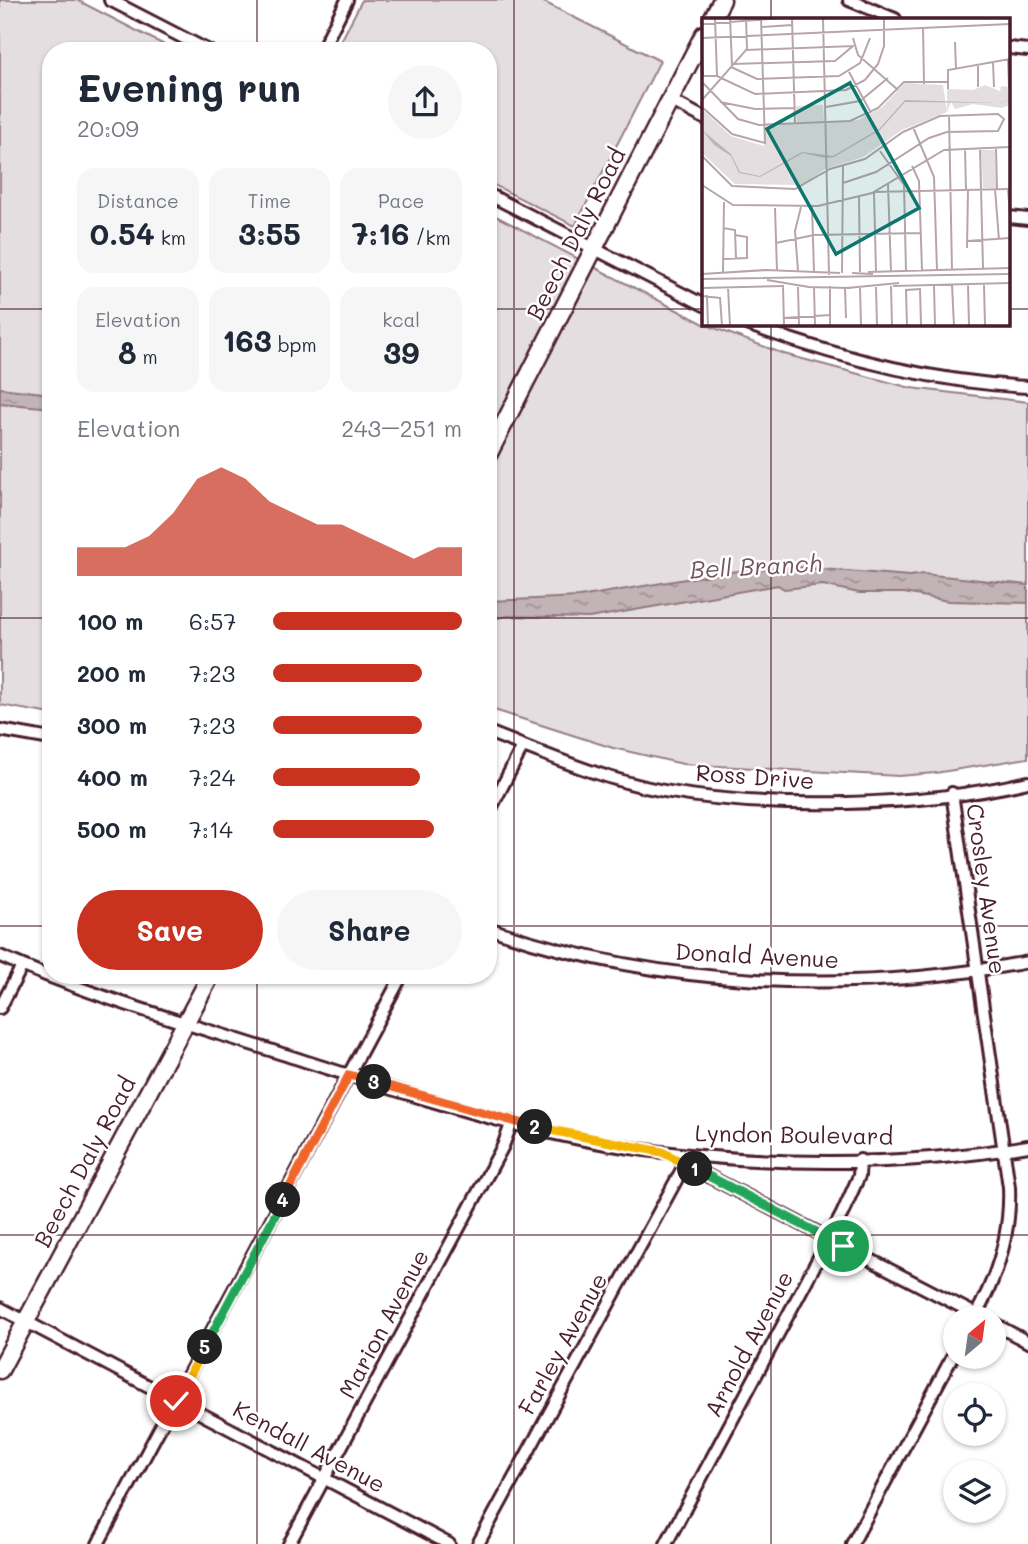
<!DOCTYPE html>
<meta charset="utf-8">
<style>
:root{--surface:#fff;--page:#f6f6f7;--text:#1f2937;--muted:#747a83;--accent:#c8321e}
body{margin:0;font-family:Mali,sans-serif;background:var(--page);color:var(--text);height:100vh;display:flex;flex-direction:column;font-size:26px;white-space:nowrap}
*{box-sizing:border-box;margin:0}
p{font-size:23px;color:var(--muted)}
.icon{flex:none;width:38px;height:38px;fill:none;stroke:currentColor;stroke-width:2;stroke-linecap:round;stroke-linejoin:round}
.map{position:relative;flex:1;overflow:hidden}
.side{position:absolute;left:42px;top:42px;width:455px;height:942px;display:flex;flex-direction:column;background:var(--surface);border-radius:28px;box-shadow:0 2px 5px #0004}
.side>*{flex:none}
.needle{width:46px;rotate:29deg}
.fabs{position:absolute;left:943px;top:1306px;display:grid;gap:14px}
.fabs a{display:grid;place-items:center;width:63px;height:63px;border-radius:50%;background:var(--surface);box-shadow:0 2px 5px #0004;font-size:35px}
.pin{position:absolute;display:grid;place-items:center;width:60px;height:60px;color:#fff;margin:-30px;border:4px solid #fff;border-radius:50%;box-shadow:0 2px 7px #0007}
.km{position:absolute;width:35px;height:35px;margin:-18px;border-radius:50%;background:#222;color:#fff;font-size:19px;line-height:35px;text-align:center}
.round{display:grid;place-items:center;flex:none;width:74px;height:74px;border-radius:37px;background:var(--page)}
.head{display:flex;align-items:center;justify-content:space-between;height:119px;padding:0 35px}
h1{font-size:38px;font-weight:700;line-height:52px}
.stats{display:grid;grid-template-columns:repeat(3,1fr);gap:10px;height:119px;padding:7px 35px}
.stats div{display:grid;align-content:center;border-radius:18px;background:var(--page);text-align:center}
.stats b{font-size:30px;font-weight:700}
.stats small{font-size:19px;font-weight:400}
.stats p{font-size:19px}
.chart{height:196px;padding:14px 35px}
.chart p{display:flex;justify-content:space-between}
.chart svg{width:100%;height:126px;margin-top:7px;fill:var(--accent);opacity:.7}
.cta{display:flex;gap:14px;margin-top:auto;padding:14px 35px}
.cta a{flex:1;height:80px;border-radius:42px;background:var(--accent);color:#fff;font-size:28px;font-weight:700;line-height:80px;text-align:center}
.cta a+a{background:var(--page);color:var(--text)}
ul{padding:0 35px;list-style:none;font-size:23px}
li{display:grid;grid-template-columns:112px 84px 1fr;align-items:center;height:52px}
li i{height:18px;border-radius:9px;background:var(--accent)}
.map>svg:first-child{display:block}
.green{fill:#e5dee0;stroke:#987e86;stroke-width:2}
.water{fill:url(#water-ripples);stroke:#91787e;stroke-width:2}
.lines{fill:none;stroke-linecap:round;stroke-linejoin:round}
.minor-casing{stroke:#4a1f2b;stroke-width:16}
.secondary-casing{stroke:#4a1f2b;stroke-width:21}
.minor{stroke:#fff;stroke-width:10}
.secondary{stroke:#fff;stroke-width:16}
.split-1-casing{stroke:#fff;stroke-width:14}
.split-2-casing{stroke:#fff;stroke-width:14}
.split-3-casing{stroke:#fff;stroke-width:14}
.split-4-casing{stroke:#fff;stroke-width:14}
.split-5-casing{stroke:#fff;stroke-width:14}
.split-6-casing{stroke:#fff;stroke-width:14}
.split-1{stroke:#22a559;stroke-width:9}
.split-2{stroke:#f5b400;stroke-width:9}
.split-3{stroke:#f0652b;stroke-width:9}
.split-4{stroke:#f0652b;stroke-width:9}
.split-5{stroke:#22a559;stroke-width:9}
.split-6{stroke:#f5b400;stroke-width:9}
.grid{fill:none;stroke:#4a1f2b;stroke-width:2;stroke-opacity:0.55}
.labels{text-anchor:middle;stroke-width:5;stroke-linejoin:round;paint-order:stroke}
.street-label{font-size:23px;fill:#4a1f2b;stroke:#fff}
.water-label{font-size:24px;font-style:italic;fill:#74535c;stroke:#fff}
.inset-road{fill:none;stroke:#b7a5aa;stroke-width:2}
.view{fill:#0f766e;fill-opacity:0.15;stroke:#0f766e;stroke-width:3.5}
.inset-edge{fill:none;stroke:#4a1f2b;stroke-width:3.5}
</style>
<div class="map">
<svg width="1028" height="1544" viewBox="0 0 1028 1544">
<defs>
<pattern id="water-ripples" width="26" height="14" patternUnits="userSpaceOnUse" patternTransform="scale(1.75)"><rect width="26" height="14" fill="#c1b3b6"/><path d="M2 4q2-2 4 0t4 0M15 11q2-2 4 0t4 0" fill="none" stroke="#9f9194"/></pattern>
</defs>
<rect width="100%" height="100%" fill="#fff"/>
<filter id="ink" filterUnits="userSpaceOnUse"><feTurbulence type="fractalNoise" baseFrequency=".0143" numOctaves="2"/><feDisplacementMap in="SourceGraphic" scale="14" xChannelSelector="R" yChannelSelector="G"/><feConvolveMatrix kernelMatrix="1 2 1 2 8 2 1 2 1" color-interpolation-filters="sRGB"/></filter>
<g filter="url(#ink)">
<!-- green -->
<path class="green" d="M 0,0 L 77,0 L 176,51 L 51,51 L 51,714 L 0,705 Z
M 362,0 L 540,0 L 660,61 L 575,226 L 488,182 L 488,51 L 336,51 Z
M 488,212 L 704,324 L 784,354 L 911,388 L 1028,402 L 1028,758 L 935,773 L 899,776 L 683,764 L 613,748 L 488,708 Z"/>
<!-- water -->
<path class="water" d="M 0,388 L 51,394 L 51,408 L 0,403 Z
M 796,567 L 910,576 L 923,574 L 1028,585 L 1028,603 L 948,601 L 904,593 L 859,593 L 823,585 L 784,589 L 778,585 L 589,618 L 507,616 L 488,620 L 488,601 L 579,597 L 727,572 Z"/>
<g class="lines">
<!-- minor casing -->
<g class="minor-casing">
<path id="minor" d="M 110,0 L 209,51
M 849,0 L 895,19
M 1009,48 L 1028,50
M 321,51 L 347,0
M 670,100 L 704,118
M 488,194 L 704,305
M 1009,217 L 1028,219
M 747,324 C 838,358 931,382 1028,387
M 0,730 L 51,739
M 488,732 C 545,754 604,780 664,791 C 772,810 922,807 1028,782
M 952,793 L 1009,1187 C 1011,1234 998,1276 974,1318
M 488,814 L 523,746
M 488,928 C 661,988 849,995 1028,962
M 0,956 C 90,996 183,1022 276,1052 C 400,1091 533,1138 662,1152 C 782,1166 909,1166 1028,1146
M 0,1008 L 22,966
M 681,1162 L 983,1318
M 0,1308 L 449,1544
M 994,1324 L 1028,1342
M 98,1544 L 402,975
M 289,1544 L 503,1146 L 512,1122
M 478,1544 L 685,1164
M 666,1544 L 842,1214 L 859,1176 L 860,1160
M 852,1544 L 956,1350"/>
</g>
<!-- secondary casing -->
<g class="secondary-casing">
<path id="secondary" d="M 712,19 L 722,0
M 488,455 L 704,34
M 0,1370 L 211,975"/>
</g>
<!-- minor -->
<use href="#minor" class="minor"/>
<!-- secondary -->
<use href="#secondary" class="secondary"/>
</g>
</g>
<g class="lines" filter="url(#ink)">
<!-- split-1 casing -->
<g class="split-1-casing">
<path id="split-1" d="M 695,1169 L 843,1246"/>
</g>
<!-- split-2 casing -->
<g class="split-2-casing">
<path id="split-2" d="M 535,1127 L 662,1152 L 695,1169"/>
</g>
<!-- split-3 casing -->
<g class="split-3-casing">
<path id="split-3" d="M 374,1082 L 535,1127"/>
</g>
<!-- split-4 casing -->
<g class="split-4-casing">
<path id="split-4" d="M 283,1200 L 349,1075 L 374,1082"/>
</g>
<!-- split-5 casing -->
<g class="split-5-casing">
<path id="split-5" d="M 205,1347 L 283,1200"/>
</g>
<!-- split-6 casing -->
<g class="split-6-casing">
<path id="split-6" d="M 176,1401 L 205,1347"/>
</g>
<!-- split-1 -->
<use href="#split-1" class="split-1"/>
<!-- split-2 -->
<use href="#split-2" class="split-2"/>
<!-- split-3 -->
<use href="#split-3" class="split-3"/>
<!-- split-4 -->
<use href="#split-4" class="split-4"/>
<!-- split-5 -->
<use href="#split-5" class="split-5"/>
<!-- split-6 -->
<use href="#split-6" class="split-6"/>
</g>
<!-- grid -->
<path class="grid" d="M 257,0 L 257,51M 514,0 L 514,1544M 771,0 L 771,19M 0,309 L 51,309M 488,309 L 704,309M 1009,309 L 1028,309M 771,324 L 771,1544M 0,618 L 51,618M 488,618 L 1028,618M 0,926 L 51,926M 488,926 L 1028,926M 257,975 L 257,1544M 0,1235 L 1028,1235"/>
<g class="labels">
<!-- street labels -->
<g class="street-label">
<text transform="translate(576 234) rotate(-63)" y="8">Beech Daly Road</text>
<text transform="translate(755 777) rotate(4)" y="8">Ross Drive</text>
<text transform="translate(986 889) rotate(82)" y="8">Crosley Avenue</text>
<text transform="translate(757 956) rotate(3)" y="8">Donald Avenue</text>
<text transform="translate(794 1135) rotate(1)" y="8">Lyndon Boulevard</text>
<text transform="translate(85 1162) rotate(-62)" y="8">Beech Daly Road</text>
<text transform="translate(384 1324) rotate(-62)" y="8">Marion Avenue</text>
<text transform="translate(563 1344) rotate(-61)" y="8">Farley Avenue</text>
<text transform="translate(749 1344) rotate(-62)" y="8">Arnold Avenue</text>
<text transform="translate(309 1447) rotate(28)" y="8">Kendall Avenue</text>
</g>
<!-- water labels -->
<g class="water-label">
<text transform="translate(756 567) rotate(-3)" y="8">Bell Branch</text>
</g>
</g>
<!-- overview -->
<g transform="translate(702 18)">
<rect width="308" height="308" fill="#fff"/>
<path d="M 203,65 L 241,67 L 245,94 L 200,112 L 161,139 L 123,151 L 101,167 L 33,166 L 0,135 L 0,91 L 29,118 L 62,128 L 64,108 L 156,102 L 180,89 ZM 121,87 L 122,104 L 95,105 L 94,88 ZM 279,132 L 293,132 L 294,170 L 281,170 Z" fill="#e5dee0"/>
<path d="M 283,67 L 298,73 L 299,68 L 308,69 L 308,87 L 300,90 L 271,86 L 253,91 L 249,84 L 245,94 L 245,71 L 271,72 ZM 214,80 L 241,81 L 240,87 L 210,86 L 193,100 L 185,99 L 196,83 Z" fill="#e5dee0"/>
<path d="M 308,81 L 299,85 L 203,84 L 178,112 L 132,139 L 123,140 L 101,135 L 58,159 L 37,155 L 29,138 L 12,127 L 0,112 L 29,136 L 38,154 L 58,158 L 100,134 L 131,138 L 177,111 L 203,82 L 298,85 Z" fill="#c1b3b6"/>
<path class="inset-road" d="M 13,0 L 15,58M 28,0 L 30,47M 90,0 L 93,106M 121,0 L 127,257M 0,6 L 81,0M 60,9 L 90,7M 221,9 L 222,66M 0,20 L 308,6M 151,20 L 156,37 L 196,72M 253,24 L 254,51M 0,36 L 1,58M 306,41 L 307,69M 291,44 L 292,69M 31,46 L 133,43 L 151,28 L 44,32M 276,47 L 276,69M 29,49 L 55,61 L 137,58 L 158,45 L 168,20M 147,54 L 169,95M 0,58 L 15,58 L 53,76 L 144,72 L 163,62 L 176,46 L 182,28 L 182,0M 1,65 L 36,101 L 57,107 L 148,103 L 176,90 L 202,64 L 246,64M 246,71 L 246,52 L 308,41M 0,82 L 45,31 L 44,0M 18,84 L 53,91 L 93,90M 0,89 L 30,116 L 63,125 L 59,0M 124,89 L 158,83 L 186,60M 247,97 L 250,253M 211,109 L 232,159 L 235,252M 278,130 L 281,250M 294,130 L 295,171M 263,131 L 264,172M 178,133 L 202,167 L 204,253M 0,138 L 30,168 L 93,171 L 128,151 L 163,141 L 201,114 L 238,98 L 296,96 L 302,101 L 296,113 L 245,114 L 227,120 L 174,154 L 141,165M 210,148 L 217,163 L 220,252M 186,166 L 189,253M 0,167 L 31,187 L 116,188 L 170,175 L 242,132 L 308,129M 293,171 L 297,222M 306,171 L 308,198M 172,174 L 308,171M 172,174 L 174,254M 157,179 L 158,254M 110,188 L 112,254M 73,190 L 75,253M 21,210 L 33,212 L 34,241M 265,223 L 308,220M 74,225 L 112,217 L 219,215M 265,230 L 266,172M 21,241 L 45,240 L 45,219 L 33,217M 96,253 L 93,213 L 99,189M 21,254 L 22,184M 166,254 L 308,250M 140,255 L 141,148M 150,255 L 171,256M 0,256 L 64,252 L 138,255M 0,261 L 308,256M 65,262 L 107,269M 266,266 L 267,308M 282,266 L 283,308M 232,267 L 233,308M 250,267 L 252,308M 81,268 L 82,308M 128,268 L 128,308M 189,268 L 190,308M 191,268 L 308,265M 26,269 L 28,308M 96,269 L 97,308M 104,269 L 149,270M 112,269 L 113,308M 174,269 L 175,308M 0,270 L 82,268M 143,270 L 144,300M 145,270 L 197,265M 158,270 L 159,308M 218,270 L 219,308M 5,277 L 6,308M 0,278 L 18,280 L 20,308M 81,300 L 128,297M 205,308 L 204,272 L 219,271"/>
<path class="view" d="M 148,65 L 217,190 L 134,236 L 65,111 Z"/>
<rect width="308" height="308" class="inset-edge"/>
</g>
</svg>
<div class="fabs">
<a><svg class="needle" viewBox="-14 -14 28 28"><path d="M0-13l5 13h-10z" fill="#e53935"/><path d="M0 13l5-13h-10z" fill="#747a83"/></svg></a>
<a><svg class="icon" aria-label="locate" viewBox="0 0 24 24"><circle cx="12" cy="12" r="6"/><path d="M12 2v4M12 18v4M2 12h4M18 12h4"/></svg></a>
<a><svg class="icon" aria-label="layers" viewBox="0 0 24 24"><path d="M12 4l9 5-9 5-9-5zM3 14l9 5 9-5"/></svg></a>
</div>
<div class="pin" style="left:843px;top:1246px;background:#1e9e55"><svg class="icon" aria-label="arrive" viewBox="0 0 24 24"><path d="M6 21V4h12l-3 4 3 4H6"/></svg></div>
<div class="pin" style="left:176px;top:1401px;background:#d93025"><svg class="icon" aria-label="check" viewBox="0 0 24 24"><path d="M5 12l5 5 9-10"/></svg></div>
<b class="km" style="left:695px;top:1169px">1</b>
<b class="km" style="left:535px;top:1127px">2</b>
<b class="km" style="left:374px;top:1082px">3</b>
<b class="km" style="left:283px;top:1200px">4</b>
<b class="km" style="left:205px;top:1347px">5</b>
<section class="side">
<div class="head"><div><h1>Evening run</h1><p>20:09</p></div><a class="round"><svg class="icon" aria-label="share" viewBox="0 0 24 24"><path d="M12 15V3M7 8l5-5 5 5M5 13v7h14v-7"/></svg></a></div>
<div class="stats">
<div><p>Distance</p><b>0.54<small> km</small></b></div>
<div><p>Time</p><b>3:55</b></div>
<div><p>Pace</p><b>7:16<small> /km</small></b></div>
</div>
<div class="stats">
<div><p>Elevation</p><b>8<small> m</small></b></div>
<div><b>163<small> bpm</small></b></div>
<div><p>kcal</p><b>39</b></div>
</div>
<div class="chart"><p><span>Elevation</span>243–251 m</p>
<svg viewBox="0 0 160 44" preserveAspectRatio="none"><path d="M0 44V34L10 34L20 34L30 30L40 22L50 10L60 6L70 10L80 18L90 22L100 26L110 26L120 30L130 34L140 38L150 34L160 34V44z"/></svg>
</div>
<ul>
<li><b>100 m</b>6:57<i style="width:100%"></i></li>
<li><b>200 m</b>7:23<i style="width:79%"></i></li>
<li><b>300 m</b>7:23<i style="width:79%"></i></li>
<li><b>400 m</b>7:24<i style="width:78%"></i></li>
<li><b>500 m</b>7:14<i style="width:85%"></i></li>
</ul>
<div class="cta"><a>Save</a><a>Share</a></div>
</section>
</div>
